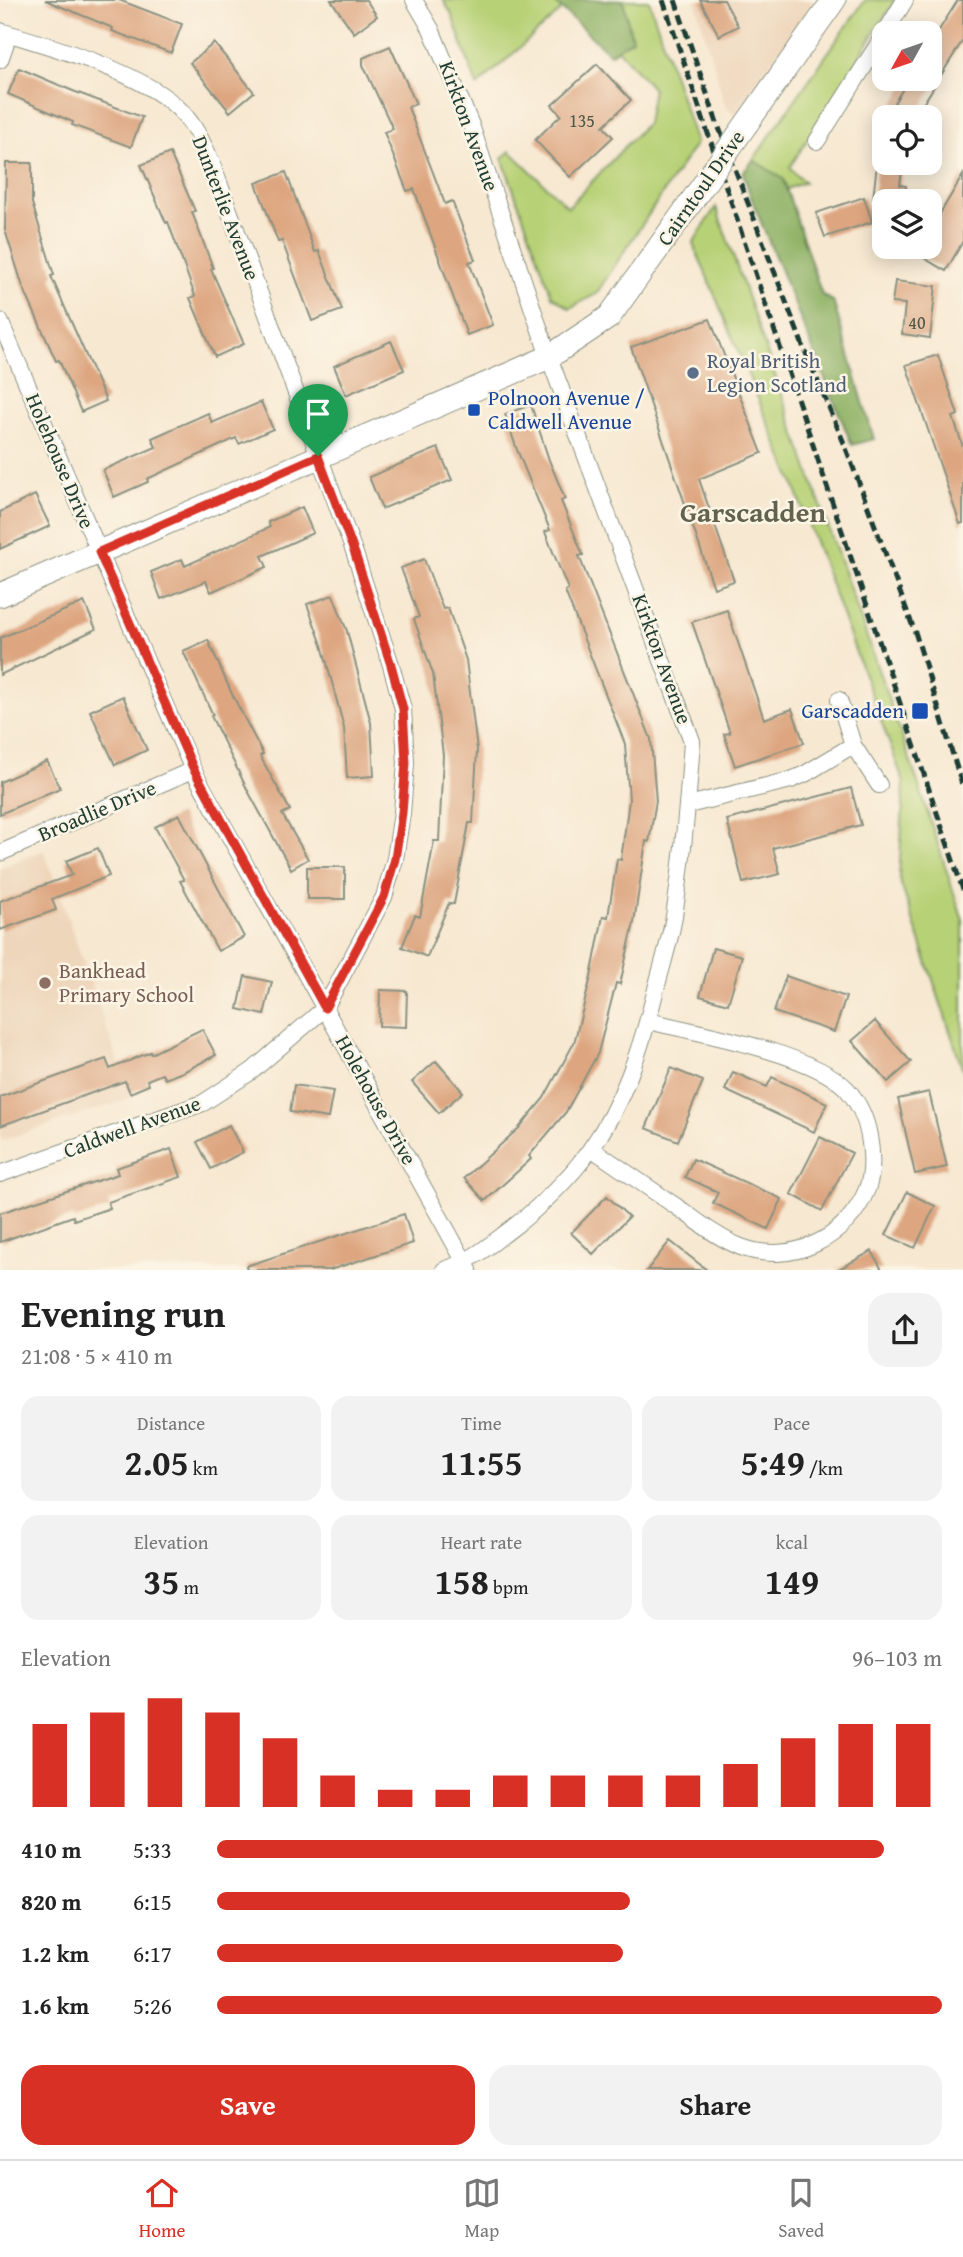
<!DOCTYPE html>
<meta charset="utf-8">
<style>
:root{--surface:#fff;--page:#f2f2f2;--text:#222;--muted:#767676;--line:#e0e0e0;--accent:#d93025}
body{margin:0;font-family:"Gentium Book Plus",serif;background:var(--page);color:var(--text);height:100vh;display:flex;flex-direction:column;font-size:26px;white-space:nowrap}
*{box-sizing:border-box;margin:0}
p{font-size:23px;color:var(--muted)}
.icon{flex:none;width:38px;height:38px;fill:none;stroke:currentColor;stroke-width:2;stroke-linecap:round;stroke-linejoin:round}
.map{position:relative;height:1270px;overflow:hidden}
.side{display:flex;flex-direction:column;background:var(--surface);flex:1}
.side>*{flex:none}
.needle{width:46px;rotate:230deg}
.fabs{position:absolute;left:872px;top:21px;display:grid;gap:14px}
.fabs a{display:grid;place-items:center;width:70px;height:70px;border-radius:14px;background:var(--surface);box-shadow:0 4px 18px #0003;font-size:35px}
.pin{position:absolute;display:grid;place-items:center;width:60px;height:60px;color:#fff;margin:-72px -30px;border-radius:50% 50% 50% 0;rotate:-45deg;box-shadow:0 0 7px #0007}
.pin .icon{rotate:45deg}
.round{display:grid;place-items:center;flex:none;width:74px;height:74px;border-radius:21px;background:var(--page)}
.head{display:flex;align-items:center;justify-content:space-between;height:119px;padding:0 21px}
h1{font-size:38px;font-weight:700;line-height:52px}
.stats{display:grid;grid-template-columns:repeat(3,1fr);gap:10px;height:119px;padding:7px 21px}
.stats div{display:grid;align-content:center;border-radius:18px;background:var(--page);text-align:center}
.stats b{font-size:35px;font-weight:700}
.stats small{font-size:19px;font-weight:400}
.stats p{font-size:19px}
.chart{height:196px;padding:14px 21px}
.chart p{display:flex;justify-content:space-between}
.chart svg{width:100%;height:126px;margin-top:7px;stroke:var(--accent);stroke-width:6}
.cta{display:flex;gap:14px;margin-top:auto;padding:14px 21px}
.cta a{flex:1;height:80px;border-radius:21px;background:var(--accent);color:#fff;font-size:28px;font-weight:700;line-height:80px;text-align:center}
.cta a+a{background:var(--page);color:var(--text)}
ul{padding:0 21px;list-style:none;font-size:23px}
li{display:grid;grid-template-columns:112px 84px 1fr;align-items:center;height:52px}
li i{height:18px;border-radius:9px;background:var(--accent)}
.tabs{display:flex;justify-content:space-around;align-items:center;height:98px;border-top:2px solid var(--line);background:var(--surface);font-size:19px;color:var(--muted)}
.tabs a{display:grid;justify-items:center;gap:4px}
.tabs .active{color:var(--accent)}
.map>svg:first-child{display:block}
.built{fill:#eed6bb}
.green{fill:#b7d176;stroke:#6b8755;stroke-width:2}
.forest{fill:#91b367;stroke:#58784e;stroke-width:2}
.building{fill:#dda680}
.lines{fill:none;stroke-linecap:round;stroke-linejoin:round}
.street-casing{stroke:#8b9282;stroke-width:18}
.secondary-casing{stroke:#8b9282;stroke-width:25}
.street{stroke:#fff;stroke-width:16}
.secondary{stroke:#fff;stroke-width:23}
.rail{stroke:#1f3d34;stroke-width:5;stroke-dasharray:10 5;stroke-linecap:butt}
.secondary-bridge-casing{stroke:#8b9282;stroke-width:25;stroke-linecap:butt}
.secondary-bridge{stroke:#fff;stroke-width:23}
.route-casing{stroke:#fff;stroke-width:14}
.route{stroke:#d93025;stroke-width:9}
.service-dot{fill:#5c6f8a;stroke:#fcf5e5;stroke-width:2.5}
.transit-dot{fill:#1a4fb4;stroke:#fcf5e5;stroke-width:2.5}
.education-dot{fill:#8d6e63;stroke:#fcf5e5;stroke-width:2.5}
.labels{text-anchor:middle;stroke-width:5;stroke-linejoin:round;paint-order:stroke}
.number-label{font-size:18px;fill:#4e5747}
.street-label{font-size:21px;fill:#1f3d34;stroke:#fcf5e5}
.service-label{font-size:21px;fill:#4e5e75;stroke:#fcf5e5;text-anchor:start}
.transit-label{font-size:21px;fill:#164399;stroke:#fcf5e5;text-anchor:start}
.education-label{font-size:21px;fill:#785e54;stroke:#fcf5e5;text-anchor:start}
.district-label{font-size:28px;font-weight:bold;fill:#62624f;stroke:#fcf5e5}
</style>
<div class="map">
<svg width="963" height="1270" viewBox="0 0 963 1270">
<rect width="100%" height="100%" fill="#fcf5e5"/>
<filter id="ink" filterUnits="userSpaceOnUse"><feTurbulence type="fractalNoise" baseFrequency=".0143" numOctaves="2"/><feDisplacementMap in="SourceGraphic" scale="14" xChannelSelector="R" yChannelSelector="G"/><feConvolveMatrix kernelMatrix="1 2 1 2 8 2 1 2 1" color-interpolation-filters="sRGB"/></filter>
<filter id="wash" filterUnits="userSpaceOnUse"><feTurbulence type="fractalNoise" baseFrequency=".00686" numOctaves="4" result="noise"/><feDisplacementMap in="SourceGraphic" scale="28" xChannelSelector="R" yChannelSelector="G"/><feGaussianBlur stdDeviation="1.57" result="paint"/><feColorMatrix in="noise" values="0 0 0 0 0 0 0 0 0 0 0 0 0 0 0 0 0 1.4 0 .05"/><feComposite in="paint" operator="in"/></filter>
<g filter="url(#wash)">
<rect width="100%" height="100%" fill="#f7e8d1"/>
<!-- built -->
<path class="built" d="M 695,0 L 815,0 L 735,114 L 726,108 Z
M 44,850 L 131,1098 L 0,1141 L 0,868 Z"/>
<!-- green -->
<path class="green" d="M 443,0 L 573,0 L 477,86 L 451,13 Z
M 575,0 L 649,0 L 696,143 L 596,294 L 570,308 L 552,296 L 502,158 L 510,151 L 568,207 L 647,123 L 653,89 Z
M 865,0 L 895,0 L 790,167 L 797,176 L 805,182 L 787,189 L 783,179 L 753,160 Z
M 716,207 L 917,780 L 963,921 L 963,1070 L 899,878 L 904,783 L 793,482 L 693,243 Z"/>
<!-- forest -->
<path class="forest" d="M 552,0 L 623,0 L 632,39 L 610,54 Z
M 753,160 L 783,179 L 822,295 L 833,301 L 874,439 L 852,445 L 752,200 L 743,173 Z"/>
<g id="blocks">
<!-- building -->
<path class="building" d="M 45,0 L 119,0 L 182,24 L 171,53 L 112,31 L 113,28 Z
M 331,0 L 366,0 L 377,16 L 354,33 Z
M 700,0 L 724,0 L 738,26 L 719,36 Z
M 958,0 L 963,0 L 963,40 L 915,117 L 894,103 L 909,79 L 929,79 L 929,46 Z
M 214,43 L 254,92 L 230,112 L 190,63 Z
M 390,46 L 416,104 L 408,107 L 445,204 L 452,201 L 475,260 L 469,262 L 493,325 L 467,335 L 414,189 L 407,191 L 384,132 L 393,129 L 363,65 L 363,58 Z
M 597,64 L 631,100 L 603,126 L 613,137 L 570,177 L 535,140 L 561,115 L 552,105 Z
M 19,68 L 73,91 L 142,117 L 131,147 L 72,125 L 73,122 L 8,94 Z
M 170,153 L 195,211 L 192,212 L 213,268 L 211,269 L 244,344 L 215,357 L 190,298 L 195,296 L 168,222 L 166,223 L 141,165 Z
M 6,163 L 32,163 L 32,203 L 54,275 L 51,276 L 106,401 L 81,412 L 59,360 L 56,361 L 23,287 L 5,230 Z
M 877,163 L 903,163 L 900,185 L 906,186 L 904,201 L 873,199 Z
M 286,172 L 315,252 L 319,251 L 342,310 L 312,321 L 282,241 L 278,242 L 256,183 Z
M 963,175 L 963,241 L 946,271 L 917,254 L 921,247 L 929,247 L 929,232 Z
M 864,197 L 872,222 L 825,237 L 816,213 Z
M 895,281 L 936,286 L 930,338 L 902,334 L 905,304 L 892,303 Z
M 710,319 L 762,453 L 699,479 L 734,581 L 714,588 L 631,347 Z
M 391,341 L 404,370 L 346,395 L 334,366 Z
M 938,355 L 958,415 L 953,417 L 963,447 L 963,523 L 960,524 L 906,365 Z
M 261,402 L 273,429 L 239,444 L 236,438 L 147,479 L 148,482 L 114,497 L 103,470 L 156,447 L 152,438 L 208,413 L 212,423 Z
M 531,405 L 549,460 L 565,499 L 561,501 L 583,555 L 579,556 L 651,739 L 656,801 L 649,842 L 646,841 L 634,923 L 620,984 L 616,983 L 598,1053 L 566,1112 L 529,1156 L 531,1159 L 485,1201 L 464,1178 L 519,1128 L 544,1098 L 574,1043 L 591,977 L 603,916 L 608,917 L 617,859 L 621,860 L 629,800 L 625,744 L 565,591 L 568,589 L 545,532 L 550,530 L 517,450 L 505,414 Z
M 438,448 L 452,480 L 382,509 L 369,477 Z
M 35,495 L 50,526 L 0,549 L 0,512 Z
M 302,507 L 313,533 L 262,556 L 267,567 L 211,592 L 206,581 L 161,599 L 151,572 L 182,559 L 185,566 L 270,527 L 268,522 Z
M 424,559 L 443,609 L 448,608 L 466,660 L 477,750 L 473,823 L 469,823 L 454,904 L 449,903 L 427,957 L 402,947 L 415,915 L 420,917 L 434,841 L 439,841 L 443,755 L 433,674 L 414,619 L 419,617 L 401,568 Z
M 333,595 L 347,631 L 371,723 L 374,776 L 347,778 L 344,728 L 322,645 L 307,604 Z
M 84,602 L 96,629 L 0,675 L 0,638 Z
M 727,610 L 764,719 L 792,709 L 804,743 L 735,766 L 724,734 L 730,733 L 692,622 Z
M 208,640 L 232,694 L 263,754 L 260,756 L 290,810 L 282,814 L 308,859 L 291,869 L 248,791 L 211,716 L 213,715 L 183,651 Z
M 123,696 L 147,750 L 115,765 L 90,711 Z
M 47,761 L 60,788 L 0,814 L 0,782 Z
M 851,788 L 861,825 L 773,848 L 780,874 L 743,883 L 727,820 Z
M 179,814 L 244,937 L 218,951 L 180,881 L 184,880 L 155,827 Z
M 98,848 L 109,876 L 52,899 L 56,910 L 0,930 L 0,901 L 72,875 L 66,861 Z
M 307,867 L 345,867 L 345,899 L 307,899 Z
M 713,948 L 742,956 L 728,1004 L 700,996 Z
M 245,976 L 272,982 L 264,1015 L 238,1009 Z
M 786,976 L 846,997 L 834,1032 L 774,1012 Z
M 380,990 L 407,991 L 406,1027 L 379,1026 Z
M 875,1021 L 911,1062 L 888,1082 L 852,1041 Z
M 202,1029 L 216,1055 L 185,1071 L 165,1079 L 162,1074 L 147,1080 L 149,1085 L 130,1093 L 125,1081 L 0,1126 L 0,1097 L 106,1059 L 110,1069 L 150,1052 L 151,1054 Z
M 436,1061 L 463,1092 L 439,1113 L 412,1082 Z
M 671,1068 L 703,1081 L 678,1141 L 646,1128 Z
M 733,1072 L 767,1087 L 772,1077 L 827,1103 L 814,1132 L 725,1090 Z
M 294,1085 L 333,1091 L 328,1118 L 290,1112 Z
M 929,1092 L 947,1167 L 915,1174 L 898,1099 Z
M 229,1125 L 243,1152 L 211,1169 L 197,1142 Z
M 820,1137 L 852,1153 L 822,1211 L 791,1194 Z
M 171,1149 L 181,1177 L 108,1202 L 110,1208 L 74,1220 L 73,1216 L 0,1242 L 0,1213 L 118,1174 L 116,1168 Z
M 693,1159 L 782,1199 L 768,1229 L 713,1203 L 718,1192 L 685,1177 Z
M 907,1192 L 935,1206 L 915,1248 L 886,1235 Z
M 607,1196 L 629,1217 L 593,1254 L 571,1233 Z
M 404,1214 L 413,1243 L 330,1270 L 247,1270 L 246,1266 Z
M 670,1241 L 707,1270 L 647,1270 Z
M 872,1251 L 882,1270 L 837,1270 Z"/>
</g>
</g>
<g filter="url(#ink)">
<use href="#blocks" fill-opacity="0" stroke="#8b9282" stroke-width="2"/>
<g class="lines">
<!-- street casing -->
<g class="street-casing">
<path id="street" d="M 414,0 L 431,29 L 471,125 L 549,357 L 692,741 C 688,800 683,858 674,916 C 670,942 661,968 655,993 C 641,1048 623,1104 590,1150 C 568,1180 541,1206 511,1229 C 487,1247 473,1260 444,1270
M 0,31 C 51,46 145,73 181,111 C 195,126 203,143 211,161 L 355,554 L 391,665 L 403,709 L 406,763 L 402,813 L 395,859 L 384,897 L 325,1008 L 252,1071 L 203,1103 L 0,1174
M 885,33 L 905,0
M 0,60 L 9,34
M 817,141 L 884,35
M 0,321 L 193,770 L 469,1270
M 839,700 L 853,745 L 879,785
M 688,805 L 791,780 L 805,774 L 853,745
M 0,853 L 193,770
M 591,1148 C 621,1169 652,1190 683,1211 C 701,1224 720,1239 741,1247 C 791,1266 848,1238 867,1189 C 873,1173 872,1153 869,1136 C 866,1119 859,1103 847,1089 C 812,1053 699,1033 648,1021"/>
</g>
<!-- secondary casing -->
<g class="secondary-casing">
<path id="secondary" d="M 747,123 L 834,0
M 0,595 L 549,357 L 609,317 L 687,208"/>
</g>
<!-- street -->
<use href="#street" class="street"/>
<!-- secondary -->
<use href="#secondary" class="secondary"/>
<!-- rail -->
<path class="rail" d="M 663,0 L 963,890
M 675,0 L 716,120 L 803,346 L 844,443 L 916,635 L 963,788"/>
<!-- secondary-bridge casing -->
<g class="secondary-bridge-casing">
<path id="secondary-bridge" d="M 687,208 L 747,123"/>
</g>
<!-- secondary-bridge -->
<use href="#secondary-bridge" class="secondary-bridge"/>
</g>
</g>
<g class="lines" filter="url(#ink)">
<!-- route casing -->
<g class="route-casing">
<path id="route" d="M 318,456 L 355,554 L 391,665 L 403,709 L 406,763 L 402,813 L 395,859 L 384,897 L 325,1008 L 194,770 L 99,552 Z"/>
</g>
<!-- route -->
<use href="#route" class="route"/>
</g>
<!-- markers -->
<circle class="service-dot" cx="693" cy="373" r="7"/>
<g class="transit-dot">
<rect x="467" y="403" width="14" height="14" rx="3.5"/>
<rect x="911" y="702" width="18" height="18" rx="3.5"/>
</g>
<circle class="education-dot" cx="45" cy="983" r="7"/>
<g class="labels">
<!-- number labels -->
<g class="number-label">
<text x="582" y="127">135</text>
<text x="917" y="329">40</text>
</g>
<!-- street labels -->
<g class="street-label">
<text transform="translate(469 126) rotate(70)" y="7">Kirkton Avenue</text>
<text transform="translate(701 188) rotate(-55)" y="7">Cairntoul Drive</text>
<text transform="translate(226 208) rotate(69)" y="7">Dunterlie Avenue</text>
<text transform="translate(60 461) rotate(67)" y="7">Holehouse Drive</text>
<text transform="translate(662 659) rotate(70)" y="7">Kirkton Avenue</text>
<text transform="translate(97 811) rotate(-23)" y="7">Broadlie Drive</text>
<text transform="translate(376 1100) rotate(61)" y="7">Holehouse Drive</text>
<text transform="translate(132 1127) rotate(-20)" y="7">Caldwell Avenue</text>
</g>
<!-- service labels -->
<g class="service-label">
<text x="707" y="368">Royal British<tspan x="707" dy="24">Legion Scotland</tspan></text>
</g>
<!-- transit labels -->
<g class="transit-label">
<text x="488" y="405">Polnoon Avenue /<tspan x="488" dy="24">Caldwell Avenue</tspan></text>
<text x="904" y="718" text-anchor="end">Garscadden</text>
</g>
<!-- education labels -->
<g class="education-label">
<text x="59" y="978">Bankhead<tspan x="59" dy="24">Primary School</tspan></text>
</g>
<!-- district labels -->
<g class="district-label">
<text x="753" y="522">Garscadden</text>
</g>
</g>
</svg>
<div class="fabs">
<a><svg class="needle" viewBox="-14 -14 28 28"><path d="M0-13l5 13h-10z" fill="#e53935"/><path d="M0 13l5-13h-10z" fill="#767676"/></svg></a>
<a><svg class="icon" aria-label="locate" viewBox="0 0 24 24"><circle cx="12" cy="12" r="6"/><path d="M12 2v4M12 18v4M2 12h4M18 12h4"/></svg></a>
<a><svg class="icon" aria-label="layers" viewBox="0 0 24 24"><path d="M12 4l9 5-9 5-9-5zM3 14l9 5 9-5"/></svg></a>
</div>
<div class="pin" style="left:318px;top:456px;background:#1e9e55"><svg class="icon" aria-label="arrive" viewBox="0 0 24 24"><path d="M6 21V4h12l-3 4 3 4H6"/></svg></div>
</div>
<section class="side">
<div class="head"><div><h1>Evening run</h1><p>21:08 · 5 × 410 m</p></div><a class="round"><svg class="icon" aria-label="share" viewBox="0 0 24 24"><path d="M12 15V3M7 8l5-5 5 5M5 13v7h14v-7"/></svg></a></div>
<div class="stats">
<div><p>Distance</p><b>2.05<small> km</small></b></div>
<div><p>Time</p><b>11:55</b></div>
<div><p>Pace</p><b>5:49<small> /km</small></b></div>
</div>
<div class="stats">
<div><p>Elevation</p><b>35<small> m</small></b></div>
<div><p>Heart rate</p><b>158<small> bpm</small></b></div>
<div><p>kcal</p><b>149</b></div>
</div>
<div class="chart"><p><span>Elevation</span>96–103 m</p>
<svg viewBox="0 0 160 44" preserveAspectRatio="none"><path d="M5 44V15M15 44V11M25 44V6M35 44V11M45 44V20M55 44V33M65 44V38M75 44V38M85 44V33M95 44V33M105 44V33M115 44V33M125 44V29M135 44V20M145 44V15M155 44V15"/></svg>
</div>
<ul>
<li><b>410 m</b>5:33<i style="width:92%"></i></li>
<li><b>820 m</b>6:15<i style="width:57%"></i></li>
<li><b>1.2 km</b>6:17<i style="width:56%"></i></li>
<li><b>1.6 km</b>5:26<i style="width:100%"></i></li>
</ul>
<div class="cta"><a>Save</a><a>Share</a></div>
</section>
<nav class="tabs">
<a class="active"><svg class="icon" aria-label="home" viewBox="0 0 24 24"><path d="M3 11l9-7 9 7M6 9v11h12V9"/></svg>Home</a>
<a><svg class="icon" aria-label="map" viewBox="0 0 24 24"><path d="M3 6l6-2 6 2 6-2v14l-6 2-6-2-6 2zM9 4v14M15 6v14"/></svg>Map</a>
<a><svg class="icon" aria-label="saved" viewBox="0 0 24 24"><path d="M7 4h10v16l-5-4-5 4z"/></svg>Saved</a>
</nav>
